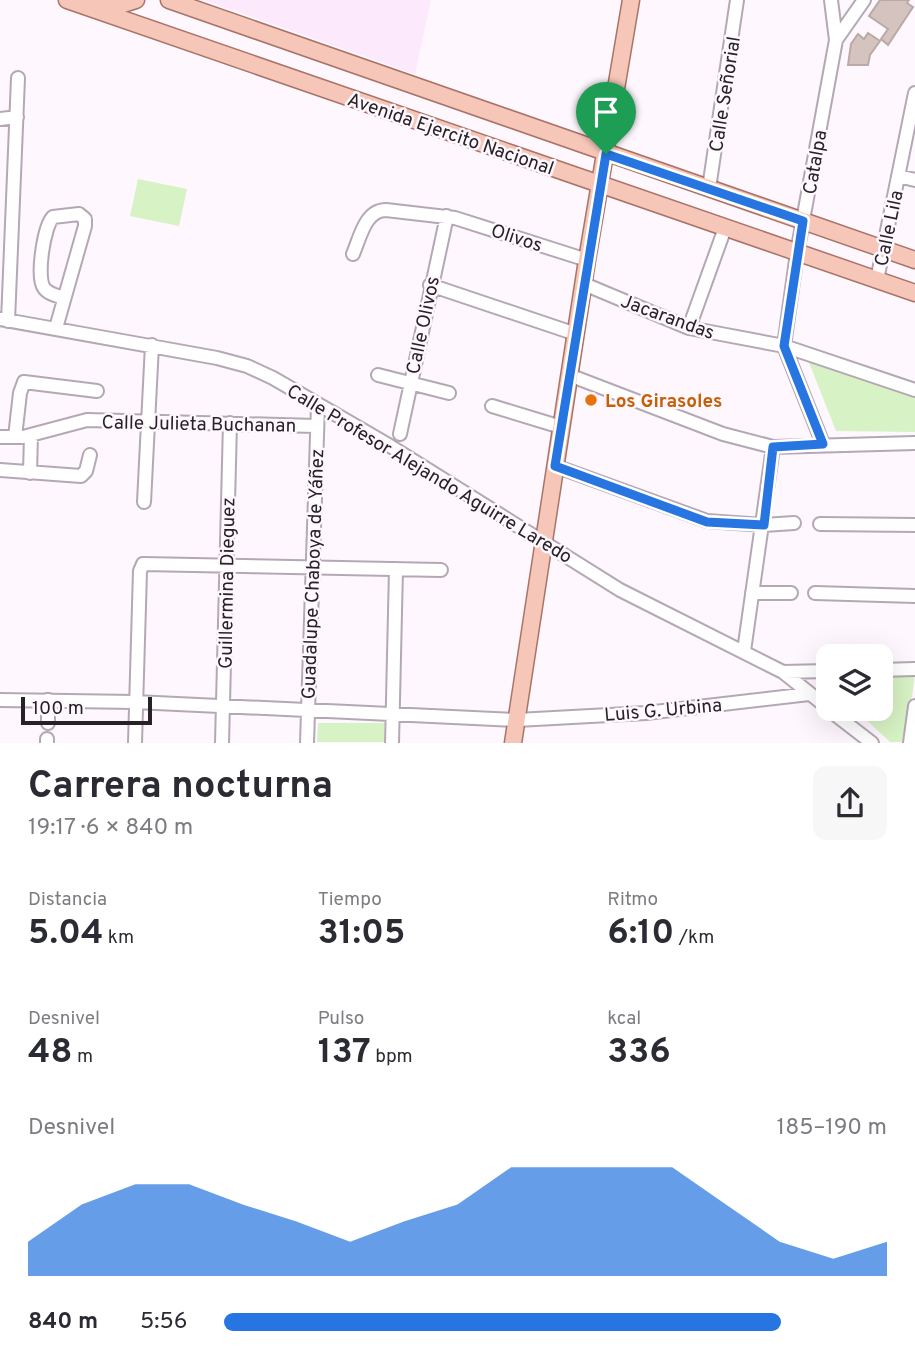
<!DOCTYPE html>
<html lang="es">
<meta charset="utf-8">
<style>
:root{--surface:#fff;--page:#f7f7f7;--text:#2b2b33;--muted:#7c7c81;--accent:#2675e0}
body{margin:0;font-family:Overpass,sans-serif;background:var(--page);color:var(--text);height:100vh;display:flex;flex-direction:column;font-size:26px;white-space:nowrap}
*{box-sizing:border-box;margin:0}
p{font-size:23px;color:var(--muted)}
.icon{flex:none;width:38px;height:38px;fill:none;stroke:currentColor;stroke-width:2;stroke-linecap:round;stroke-linejoin:round}
.map{position:relative;height:743px;overflow:hidden}
.drawer{display:flex;flex-direction:column;background:var(--surface);flex:1}
.drawer>*{flex:none}
.controls{position:absolute;left:816px;top:644px;display:grid;gap:14px}
.controls a{display:grid;place-items:center;width:77px;height:77px;border-radius:14px;background:var(--surface);box-shadow:0 7px 28px #0002;font-size:35px}
.scale{position:absolute;left:21px;bottom:18px;width:131px;box-sizing:border-box;padding-left:7px;border:4px solid #262226;border-top:0;font-size:19px;line-height:24px;white-space:nowrap;color:#262226;-webkit-text-stroke:5px #fef7fe;paint-order:stroke}
.pin{position:absolute;display:grid;place-items:center;width:60px;height:60px;color:#fff;margin:-72px -30px;border-radius:50% 50% 50% 0;rotate:-45deg;box-shadow:0 0 7px #0007}
.pin .icon{rotate:45deg}
.round{display:grid;place-items:center;flex:none;width:74px;height:74px;border-radius:14px;background:var(--page)}
.headline{display:flex;align-items:center;justify-content:space-between;height:119px;padding:0 28px}
h1{font-size:38px;font-weight:700;line-height:52px}
.figures{display:grid;grid-template-columns:repeat(3,1fr);gap:10px;height:119px;padding:7px 28px}
.figures div{display:grid;align-content:center}
.figures b{font-size:35px;font-weight:700}
.figures small{font-size:19px;font-weight:400}
.figures p{font-size:19px}
.chart{height:196px;padding:14px 28px}
.chart p{display:flex;justify-content:space-between}
.chart svg{width:100%;height:126px;margin-top:7px;fill:var(--accent);opacity:.7}
ul{padding:0 28px;list-style:none;font-size:23px}
li{display:grid;grid-template-columns:112px 84px 1fr;align-items:center;height:52px}
li i{height:18px;border-radius:9px;background:var(--accent)}
.map>svg:first-child{display:block}
.built{fill:#fceafc}
.green{fill:#d7f2c4}
.building{fill:#d4c3be;stroke:#baaaa5;stroke-width:2}
.lines{fill:none;stroke-linecap:round;stroke-linejoin:round}
.minor-casing{stroke:#b4a8b4;stroke-width:16}
.major-casing{stroke:#a97468;stroke-width:19}
.minor{stroke:#fff;stroke-width:12}
.major{stroke:#f6c6b9;stroke-width:16}
.route-casing{stroke:#fff;stroke-width:14}
.route{stroke:#2675e0;stroke-width:9}
.food-dot{fill:#e8710a;stroke:#fef7fe;stroke-width:2.5}
.labels{text-anchor:middle;stroke-width:5;stroke-linejoin:round;paint-order:stroke}
.street-label{font-size:19px;fill:#262226;stroke:#fef7fe}
.food-label{font-size:19px;font-weight:bold;fill:#c56008;stroke:#fef7fe;text-anchor:start}
</style>
<div class="map">
<svg width="915" height="743" viewBox="0 0 915 743">
<rect width="100%" height="100%" fill="#fef7fe"/>
<!-- built -->
<path class="built" d="M 204,0 L 431,0 L 415,74 Z"/>
<!-- green -->
<path class="green" d="M 138,179 L 187,189 L 179,226 L 130,216 Z
M 808,360 L 915,396 L 915,432 L 836,431 Z
M 915,674 L 906,742 L 890,742 L 855,709 L 880,709 L 880,675 Z
M 318,723 L 384,723 L 384,742 L 317,742 Z"/>
<!-- building -->
<path class="building" d="M 880,0 L 909,0 L 907,3 L 913,7 L 888,45 L 881,39 L 888,29 L 869,16 Z
M 868,33 L 880,41 L 870,55 L 868,65 L 848,65 L 851,44 L 858,34 L 864,39 Z"/>
<g class="lines">
<!-- minor casing -->
<g class="minor-casing">
<path id="minor" d="M 836,40 L 864,0
M 0,119 L 17,117
M 898,176 L 915,180
M 709,188 L 737,0
M 353,254 C 360,238 365,210 386,210 L 455,218 L 587,260
M 877,280 L 915,93
M 584,284 L 689,328 L 784,346 L 915,390
M 430,285 L 576,334
M 0,319 L 217,358 L 247,366 L 273,378 L 390,446 L 620,590 L 783,672 L 828,708
M 8,321 L 18,78
M 56,328 L 85,226 L 85,219 L 79,214 L 53,217 C 44,226 36,277 44,288 C 48,294 58,296 64,298
M 689,328 L 725,228
M 378,375 L 449,393
M 569,375 L 723,434 L 773,447 L 915,443
M 492,406 L 561,427
M 400,434 L 447,216
M 0,437 L 23,437 L 87,420 L 316,426
M 15,437 L 20,393 L 24,382 L 97,391
M 823,444 L 784,346 L 797,253 L 836,40 L 831,0
M 555,466 L 707,521 L 764,525 L 794,523
M 0,470 L 81,476 L 86,471 L 90,455
M 30,473 L 31,435
M 144,502 L 152,345
M 820,524 L 915,525
M 752,593 L 791,593
M 815,593 L 915,596
M 744,651 L 773,447
M 880,670 L 915,669
M 783,672 L 828,671
M 0,700 L 135,702 L 517,720 L 646,713 L 809,694
M 48,700 L 48,723
M 828,709 L 872,743
M 47,743 L 47,739
M 135,743 L 140,571 L 143,564 L 441,570
M 222,743 L 230,423
M 307,743 L 318,405
M 392,743 L 396,569
M 910,743 L 915,706"/>
</g>
<!-- major casing -->
<g class="major-casing">
<path id="major" d="M 67,0 L 915,293
M 169,0 L 915,260
M 98,3 L 114,7 L 136,0
M 513,743 L 587,260 L 631,0"/>
</g>
<!-- minor -->
<use href="#minor" class="minor"/>
<!-- major -->
<use href="#major" class="major"/>
</g>
<g class="lines">
<!-- route casing -->
<g class="route-casing">
<path id="route" d="M 606,154 L 803,221 L 784,346 L 823,444 L 773,447 L 764,525 L 707,522 L 555,466 Z"/>
</g>
<!-- route -->
<use href="#route" class="route"/>
</g>
<!-- markers -->
<circle class="food-dot" cx="591" cy="400" r="7"/>
<g class="labels">
<!-- street labels -->
<g class="street-label">
<text transform="translate(724 94) rotate(-81)" y="7">Calle Señorial</text>
<text transform="translate(451 133) rotate(19)" y="7">Avenida Ejercito Nacional</text>
<text transform="translate(814 162) rotate(-80)" y="7">Catalpa</text>
<text transform="translate(888 228) rotate(-78)" y="7">Calle Lila</text>
<text transform="translate(517 237) rotate(18)" y="7">Olivos</text>
<text transform="translate(668 316) rotate(20)" y="7">Jacarandas</text>
<text transform="translate(422 325) rotate(-78)" y="7">Calle Olivos</text>
<text transform="translate(199 423) rotate(1)" y="7">Calle Julieta Buchanan</text>
<text transform="translate(430 473) rotate(31)" y="7">Calle Profesor Alejando Aguirre Laredo</text>
<text transform="translate(312 574) rotate(-88)" y="7">Guadalupe Chaboya de Yáñez</text>
<text transform="translate(226 583) rotate(-89)" y="7">Guillermina Dieguez</text>
<text transform="translate(663 709) rotate(-5)" y="7">Luis G. Urbina</text>
</g>
<!-- food labels -->
<g class="food-label">
<text x="605" y="407">Los Girasoles</text>
</g>
</g>
</svg>
<div class="controls">
<a><svg class="icon" aria-label="layers" viewBox="0 0 24 24"><path d="M12 4l9 5-9 5-9-5zM3 14l9 5 9-5"/></svg></a>
</div>
<div class="scale">100 m</div>
<div class="pin" style="left:606px;top:154px;background:#1e9e55"><svg class="icon" aria-label="arrive" viewBox="0 0 24 24"><path d="M6 21V4h12l-3 4 3 4H6"/></svg></div>
</div>
<section class="drawer">
<div class="headline"><div><h1>Carrera nocturna</h1><p>19:17 · 6 × 840 m</p></div><a class="round"><svg class="icon" aria-label="share" viewBox="0 0 24 24"><path d="M12 15V3M7 8l5-5 5 5M5 13v7h14v-7"/></svg></a></div>
<div class="figures">
<div><p>Distancia</p><b>5.04<small> km</small></b></div>
<div><p>Tiempo</p><b>31:05</b></div>
<div><p>Ritmo</p><b>6:10<small> /km</small></b></div>
</div>
<div class="figures">
<div><p>Desnivel</p><b>48<small> m</small></b></div>
<div><p>Pulso</p><b>137<small> bpm</small></b></div>
<div><p>kcal</p><b>336</b></div>
</div>
<div class="chart"><p><span>Desnivel</span>185–190 m</p>
<svg viewBox="0 0 160 44" preserveAspectRatio="none"><path d="M0 44V32L10 19L20 12L30 12L40 19L50 25L60 32L70 25L80 19L90 6L100 6L110 6L120 6L130 19L140 32L150 38L160 32V44z"/></svg>
</div>
<ul>
<li><b>840 m</b>5:56<i style="width:84%"></i></li>
</ul>
</section>
